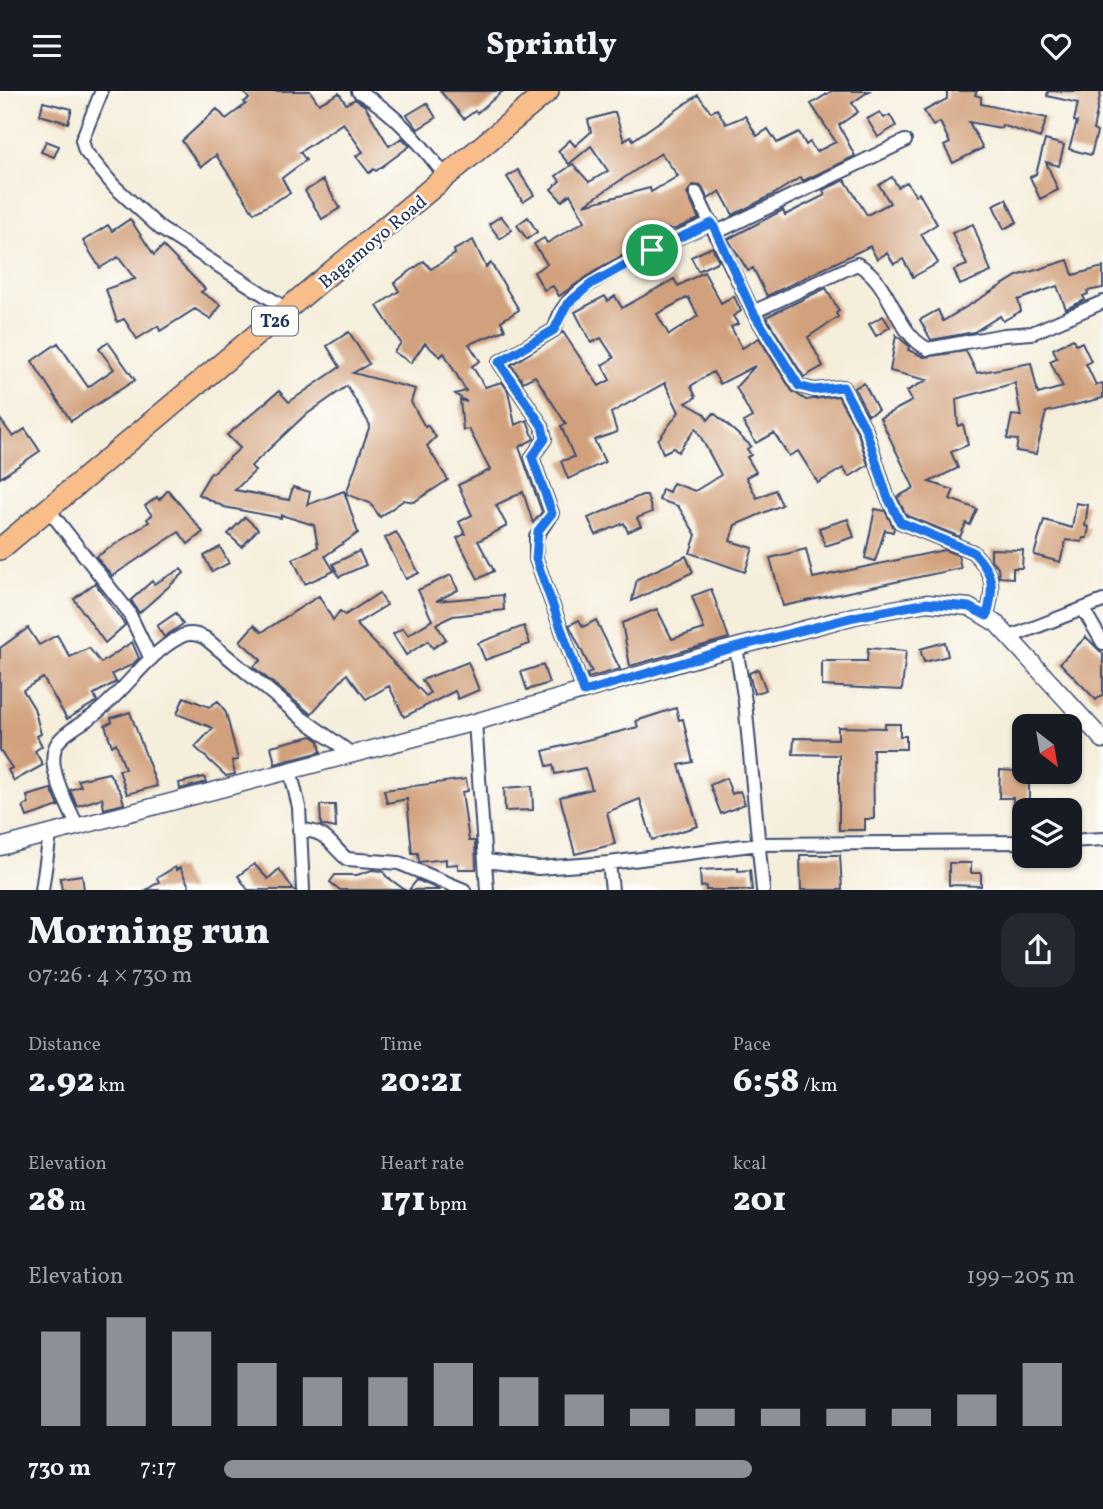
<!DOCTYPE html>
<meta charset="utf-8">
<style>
:root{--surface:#171b24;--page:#242831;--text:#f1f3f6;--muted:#9ea1a6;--accent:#8c9099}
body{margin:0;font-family:Vollkorn,serif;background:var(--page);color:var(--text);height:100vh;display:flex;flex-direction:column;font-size:26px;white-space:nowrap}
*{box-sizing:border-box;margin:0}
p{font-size:23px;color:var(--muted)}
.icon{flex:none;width:38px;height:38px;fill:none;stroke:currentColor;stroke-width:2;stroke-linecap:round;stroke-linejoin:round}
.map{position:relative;height:799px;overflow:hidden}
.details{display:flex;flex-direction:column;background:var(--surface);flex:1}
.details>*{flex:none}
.needle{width:46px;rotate:149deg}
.tools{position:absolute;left:1012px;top:623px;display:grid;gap:14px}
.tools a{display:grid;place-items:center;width:70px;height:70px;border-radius:14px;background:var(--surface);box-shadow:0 2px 5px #0004;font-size:35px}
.pin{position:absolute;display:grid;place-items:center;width:60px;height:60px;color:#fff;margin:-30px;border:4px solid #fff;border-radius:50%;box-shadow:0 2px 7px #0007}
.round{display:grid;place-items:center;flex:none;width:74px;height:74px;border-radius:21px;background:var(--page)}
.headline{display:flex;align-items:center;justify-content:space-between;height:119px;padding:0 28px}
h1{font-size:38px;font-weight:800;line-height:52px}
.stats{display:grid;grid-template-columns:repeat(3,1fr);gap:10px;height:119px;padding:7px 28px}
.stats div{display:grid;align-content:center}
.stats b{font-size:35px;font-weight:800}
.stats small{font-size:19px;font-weight:400}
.stats p{font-size:19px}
.chart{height:196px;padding:14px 28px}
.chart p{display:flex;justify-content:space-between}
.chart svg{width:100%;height:126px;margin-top:7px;stroke:var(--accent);stroke-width:6}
ul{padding:0 28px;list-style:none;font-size:23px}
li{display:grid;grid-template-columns:112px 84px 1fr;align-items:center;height:52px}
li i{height:18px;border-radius:9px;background:var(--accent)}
header{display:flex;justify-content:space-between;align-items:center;height:91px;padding:0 28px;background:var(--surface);font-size:32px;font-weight:800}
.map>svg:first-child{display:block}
.building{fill:#d1a07b;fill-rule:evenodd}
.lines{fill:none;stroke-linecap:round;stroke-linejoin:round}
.minor-casing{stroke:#3c4c71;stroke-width:16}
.tertiary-casing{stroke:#3c4c71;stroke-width:19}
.trunk-casing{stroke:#3c4c71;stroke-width:24}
.minor{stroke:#fff;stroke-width:12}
.tertiary{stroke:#fff;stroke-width:16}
.trunk{stroke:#f8bd88;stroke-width:21}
.route-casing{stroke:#fff;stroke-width:14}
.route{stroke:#1a73e8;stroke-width:9}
.labels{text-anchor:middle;stroke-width:5;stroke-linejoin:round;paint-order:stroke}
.shield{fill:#fdfcf7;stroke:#5f6c8c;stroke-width:2}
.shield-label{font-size:18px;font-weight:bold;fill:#1b2f5e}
.street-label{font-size:19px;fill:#1b2f5e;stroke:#fdfcf7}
</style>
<header><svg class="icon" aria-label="menu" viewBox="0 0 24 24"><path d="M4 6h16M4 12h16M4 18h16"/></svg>Sprintly<svg class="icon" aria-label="heart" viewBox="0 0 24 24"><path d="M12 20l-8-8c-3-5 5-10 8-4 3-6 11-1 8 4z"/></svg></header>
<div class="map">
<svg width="1103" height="799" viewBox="0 0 1103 799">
<rect width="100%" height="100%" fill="#fdfcf7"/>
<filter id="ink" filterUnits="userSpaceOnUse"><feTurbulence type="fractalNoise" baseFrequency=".0143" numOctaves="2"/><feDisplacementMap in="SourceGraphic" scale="14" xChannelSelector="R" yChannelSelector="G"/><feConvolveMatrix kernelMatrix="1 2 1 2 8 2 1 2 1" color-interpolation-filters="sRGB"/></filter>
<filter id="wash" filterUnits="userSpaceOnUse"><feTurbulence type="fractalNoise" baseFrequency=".00686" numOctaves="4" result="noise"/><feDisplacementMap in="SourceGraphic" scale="28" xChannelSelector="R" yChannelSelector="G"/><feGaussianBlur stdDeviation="1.57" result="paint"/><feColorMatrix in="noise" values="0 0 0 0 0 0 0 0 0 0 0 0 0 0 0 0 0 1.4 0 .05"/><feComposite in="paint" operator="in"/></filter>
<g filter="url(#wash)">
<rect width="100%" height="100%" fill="#f5eedb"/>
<g id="blocks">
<!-- building -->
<path class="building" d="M 243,0 L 310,0 L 319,13 L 339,2 L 346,13 L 355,8 L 365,15 L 389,55 L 402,47 L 410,55 L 376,80 L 374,78 L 369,82 L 356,65 L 363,61 L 343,32 L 300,61 L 306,69 L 282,87 L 290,102 L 254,122 L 216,64 L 201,76 L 182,50 L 217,18 L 226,28 L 246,13 L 244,11 L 249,8 Z
M 440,0 L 503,0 L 477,22 L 475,20 L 464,28 Z
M 832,0 L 869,0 L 852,12 L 858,21 L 839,34 L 855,65 L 803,90 L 801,86 L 774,103 L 733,124 L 720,100 L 708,108 L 701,95 L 693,94 L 687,102 L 699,128 L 675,138 L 656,139 L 655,148 L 604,174 L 559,205 L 553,195 L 544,199 L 534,181 L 547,173 L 534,153 L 544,147 L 547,152 L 585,130 L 570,103 L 562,110 L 551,98 L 560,90 L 556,85 L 573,73 L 589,91 L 608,80 L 591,55 L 569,73 L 558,60 L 570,49 L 575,55 L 591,41 L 588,29 L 615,21 L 624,50 L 631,45 L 633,49 L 698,4 L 711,21 L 717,18 L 726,33 L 745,25 L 757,45 L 768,38 L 777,52 L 799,41 L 806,54 L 810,51 L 816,61 L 836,51 L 811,13 ZM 661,62 L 678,85 L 651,101 L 650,97 L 584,114 Z
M 947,0 L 977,0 L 975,4 L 981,6 L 981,13 L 1047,27 L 1040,47 L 1002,34 L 1001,37 L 969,31 L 983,57 L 953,72 L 944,55 L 950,52 L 940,31 L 933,35 L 924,20 L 947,8 Z
M 1048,0 L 1101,0 L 1093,39 L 1097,41 L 1091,64 L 1069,58 L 1077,31 L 1074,30 L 1078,12 L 1047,5 Z
M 43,11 L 72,18 L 68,32 L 40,24 Z
M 427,12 L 436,27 L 418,38 L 407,24 Z
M 880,21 L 884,27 L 890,24 L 896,35 L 878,46 L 867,28 Z
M 1045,49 L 1064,54 L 1059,75 L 1046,71 L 1058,99 L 1040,108 L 1030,86 L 1036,83 Z
M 46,50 L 59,55 L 54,66 L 41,61 Z
M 518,79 L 534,104 L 523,111 L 507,86 Z
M 892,86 L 898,96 L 907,91 L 915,104 L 919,102 L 937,133 L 921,143 L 938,172 L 913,186 L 903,168 L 894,173 L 887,162 L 877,168 L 870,155 L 767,205 L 753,177 L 748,180 L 728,148 L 783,119 L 785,124 L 825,104 L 823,99 L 845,89 L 867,124 L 890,112 L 879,94 Z
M 323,89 L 340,117 L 322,128 L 305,100 Z
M 1006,108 L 1017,131 L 1004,138 L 993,114 Z
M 501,125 L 512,139 L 500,148 L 489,133 Z
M 528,126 L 537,141 L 527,148 L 517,134 Z
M 130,128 L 154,164 L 163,155 L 205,198 L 201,201 L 221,214 L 211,228 L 195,218 L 160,240 L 158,235 L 137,248 L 124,228 L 117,231 L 106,198 L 135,188 L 118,166 L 100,177 L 83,150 L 108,134 L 112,140 Z
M 973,133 L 991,181 L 960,194 L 954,179 L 967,174 L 952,142 Z
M 473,149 L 486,176 L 491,172 L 519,219 L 501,230 L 505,239 L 469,253 L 480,270 L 472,275 L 485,296 L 502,291 L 508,300 L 515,334 L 527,329 L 534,348 L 519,356 L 542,421 L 533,432 L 523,401 L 496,414 L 507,435 L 478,450 L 494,480 L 478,488 L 457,447 L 465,443 L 459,431 L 472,424 L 458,394 L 490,379 L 469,338 L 463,339 L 460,309 L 467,311 L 455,303 L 466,300 L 444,262 L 440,266 L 425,252 L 411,272 L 394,261 L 401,252 L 377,215 L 399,200 L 394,192 L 424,170 L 431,178 L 455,163 L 454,159 Z
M 712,156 L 719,170 L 698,180 L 691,166 Z
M 1068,169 L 1073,184 L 1103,176 L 1103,197 L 1087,200 L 1088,203 L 1083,205 L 1085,209 L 1066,218 L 1057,195 L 1018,209 L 1021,220 L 1003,230 L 1000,225 L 974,241 L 931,249 L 920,229 L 938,219 L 943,230 L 1017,185 Z
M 704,181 L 721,212 L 734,205 L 741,220 L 733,225 L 738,233 L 731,236 L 742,257 L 759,247 L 792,300 L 806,309 L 838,305 L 858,342 L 868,374 L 849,386 L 843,377 L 818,392 L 798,360 L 789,365 L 774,342 L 756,352 L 743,331 L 752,326 L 736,296 L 755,275 L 720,293 L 713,281 L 691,295 L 696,306 L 686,312 L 705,323 L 708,329 L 714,322 L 751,355 L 747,358 L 751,364 L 747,366 L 756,381 L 746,386 L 757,407 L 775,399 L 782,414 L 735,434 L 730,450 L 753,457 L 745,481 L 690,462 L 696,444 L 678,415 L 659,409 L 662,398 L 669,401 L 673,392 L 695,400 L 721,384 L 696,337 L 678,361 L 673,357 L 663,362 L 658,349 L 679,321 L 665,292 L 611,322 L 617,341 L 594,349 L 605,371 L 568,388 L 561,370 L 574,366 L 561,335 L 566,333 L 535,285 L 523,291 L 511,274 L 563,241 L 599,295 L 610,289 L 602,274 L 614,267 L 601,247 L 591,252 L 575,221 L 605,205 L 608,210 L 615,205 L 622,217 L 674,188 L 678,195 ZM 688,206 L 698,225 L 669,244 L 657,223 Z
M 826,197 L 839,220 L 836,222 L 838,226 L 808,246 L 823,275 L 804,286 L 766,226 Z
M 883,225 L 890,236 L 876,245 L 869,233 Z
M 349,241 L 369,273 L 353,282 L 415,298 L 411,311 L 425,336 L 427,334 L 436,346 L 427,355 L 448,389 L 414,411 L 404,409 L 380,426 L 370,412 L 346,403 L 370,334 L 347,295 L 303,326 L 251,375 L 255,380 L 235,399 L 289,409 L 293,396 L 310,401 L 307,414 L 344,400 L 358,442 L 325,465 L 334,480 L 305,493 L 293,468 L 318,456 L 314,434 L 281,424 L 281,427 L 224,416 L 198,403 L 211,381 L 213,382 L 240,357 L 227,344 L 279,300 L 289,311 L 340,276 L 327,255 Z
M 896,244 L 909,255 L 908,259 L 924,266 L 966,260 L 977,282 L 1031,272 L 1038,303 L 1063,296 L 1050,270 L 1057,267 L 1053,258 L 1073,248 L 1076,254 L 1082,251 L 1091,270 L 1086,273 L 1096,294 L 1103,292 L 1103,307 L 1046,321 L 1036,363 L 1016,360 L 1018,349 L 1007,348 L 1012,324 L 1021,325 L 1015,292 L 956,308 L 958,335 L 963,333 L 968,354 L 951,361 L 958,377 L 929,391 L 954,399 L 950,408 L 977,418 L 970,434 L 966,432 L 960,446 L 906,424 L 897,406 L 914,397 L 880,327 L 912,310 L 907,300 L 927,289 L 890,280 Z
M 108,251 L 135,289 L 71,330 L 32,270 L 58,252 L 88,296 L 114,278 L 99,258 Z
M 864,292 L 878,319 L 868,324 L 854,297 Z
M 0,328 L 13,346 L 25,338 L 40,360 L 0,387 Z
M 168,399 L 203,441 L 188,453 L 179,441 L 112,485 L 96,466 L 149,431 L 147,428 L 152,424 L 145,415 L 157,406 L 159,409 Z
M 642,404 L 647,404 L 652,421 L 637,427 L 641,435 L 628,441 L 624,432 L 596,444 L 588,427 Z
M 1076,412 L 1088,414 L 1085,435 L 1089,436 L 1087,447 L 1083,447 L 1082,451 L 1066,449 L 1060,471 L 1034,464 L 1044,429 L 1072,437 Z
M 875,418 L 885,420 L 894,437 L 893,441 L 885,439 L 875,470 L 865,467 Z
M 245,426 L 258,438 L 242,456 L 228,443 Z
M 848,428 L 854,446 L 825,455 L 819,437 Z
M 396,441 L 419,482 L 406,488 L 385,447 Z
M 220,456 L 229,472 L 212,481 L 204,465 Z
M 806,458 L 813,487 L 944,459 L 958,464 L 961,477 L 783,515 L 770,467 Z
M 991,458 L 1023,459 L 1022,477 L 1013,477 L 1013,487 L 999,486 L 998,476 L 991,469 Z
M 359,460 L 366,474 L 339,486 L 333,473 Z
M 686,465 L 693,481 L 632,510 L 637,488 Z
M 181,478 L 184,482 L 139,522 L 131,509 L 152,490 L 154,493 Z
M 451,484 L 458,499 L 436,510 L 503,504 L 504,519 L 453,525 L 436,533 L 446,548 L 433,557 L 428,550 L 406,564 L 393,543 L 403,537 L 408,544 L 432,529 L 418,499 Z
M 95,492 L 125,534 L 105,552 L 74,508 Z
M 711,498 L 729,547 L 630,575 L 622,532 L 657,518 L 672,548 L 704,538 L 692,505 Z
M 379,502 L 387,514 L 356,533 L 426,605 L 430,602 L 422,589 L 468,571 L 479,599 L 458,608 L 455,600 L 404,626 L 389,595 L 366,608 L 347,583 L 311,623 L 253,576 L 261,569 L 240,550 L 254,534 L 262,541 L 319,505 L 333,529 L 340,520 L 345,524 Z
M 176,522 L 183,533 L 164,546 L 157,535 Z
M 579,529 L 583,536 L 596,529 L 620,578 L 588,587 L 587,583 L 592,581 L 569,534 Z
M 524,535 L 530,553 L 485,569 L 478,552 Z
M 28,537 L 39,554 L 57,544 L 70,566 L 89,557 L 101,572 L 132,551 L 139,567 L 132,574 L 112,583 L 116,591 L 94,603 L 97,610 L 67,628 L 43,587 L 23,599 L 34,617 L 41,643 L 37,645 L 42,655 L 35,660 L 43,674 L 14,690 L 8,679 L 12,677 L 0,659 L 0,557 Z
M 1086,546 L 1103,563 L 1103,603 L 1096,609 L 1060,572 Z
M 945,551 L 948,565 L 924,571 L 920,558 Z
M 868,557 L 906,560 L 902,599 L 822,595 L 822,570 L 867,570 Z
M 543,574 L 549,592 L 527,599 L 521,581 Z
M 758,578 L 766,599 L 754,603 L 749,582 Z
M 184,606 L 209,616 L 218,610 L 226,622 L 238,669 L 232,670 L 235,683 L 226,685 L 195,656 L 213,637 L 177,623 Z
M 676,617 L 679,629 L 683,628 L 693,671 L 679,674 L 698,735 L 652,749 L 640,708 L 607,721 L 615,753 L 575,763 L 560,706 L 592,698 L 585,677 L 555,683 L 553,674 L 547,675 L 543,660 L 638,636 L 636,630 Z
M 130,621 L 157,695 L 127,703 L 119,679 L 125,678 L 116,652 L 112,655 L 105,634 L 112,631 L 111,627 Z
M 885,633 L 900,633 L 900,645 L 906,645 L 906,658 L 873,658 L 874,728 L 865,728 L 865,739 L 839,739 L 839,664 L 793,663 L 794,647 L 838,648 L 838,636 L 885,637 Z
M 312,645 L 319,650 L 321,661 L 275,673 L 271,655 Z
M 1000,679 L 1029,681 L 1029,716 L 1013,715 L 1013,707 L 999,707 Z
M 109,682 L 121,702 L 124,713 L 104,718 L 102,707 L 77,715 L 70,699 L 81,695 L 78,689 Z
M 204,686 L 206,691 L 180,698 L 179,692 Z
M 726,687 L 732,703 L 740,700 L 745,713 L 721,723 L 710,694 Z
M 466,688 L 468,700 L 462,701 L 469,750 L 475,750 L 476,778 L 458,778 L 458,773 L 446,774 L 446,768 L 419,771 L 418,762 L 412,762 L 407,708 L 387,712 L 384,699 Z
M 532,695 L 533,719 L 505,720 L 504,697 Z
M 51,698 L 59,715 L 27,726 L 23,715 L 29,713 L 27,705 Z
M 320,714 L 335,714 L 336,737 L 321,734 Z
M 800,764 L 840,764 L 842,799 L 801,799 Z
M 949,772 L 971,772 L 971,782 L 981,782 L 981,795 L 949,794 Z
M 254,773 L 268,788 L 279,778 L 294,799 L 248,799 L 238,785 Z
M 175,776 L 176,779 L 180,777 L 191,799 L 146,799 L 159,791 L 157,787 Z
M 738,777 L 738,780 L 750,779 L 752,799 L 706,799 L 706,795 L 701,796 L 700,779 Z
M 372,779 L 383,780 L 386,785 L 405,799 L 340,799 L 330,791 L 335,784 L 357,784 Z
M 82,784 L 84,799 L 62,799 L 60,787 Z
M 417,789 L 438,798 L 439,799 L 409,799 Z"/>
</g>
</g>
<g filter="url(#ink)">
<use href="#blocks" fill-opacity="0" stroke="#3c4c71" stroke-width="2"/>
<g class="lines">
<!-- minor casing -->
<g class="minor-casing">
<path id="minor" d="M 358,0 C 396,22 420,52 447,87
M 101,2 L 82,49 L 85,60 L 114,95 L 161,138 L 288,219
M 696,102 L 753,221 L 799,295 L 814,299 L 843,296 L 866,339 L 887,405 L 900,431 L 973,461 C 995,484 994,495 987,525
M 715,142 L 905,50
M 753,221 L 857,173 C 892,190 894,242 928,258 L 1004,244 L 1032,242 L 1103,211
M 48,418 L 128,520 L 151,568
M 1083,518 L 1103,552
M 1010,546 L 1103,510
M 736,556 L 745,611 L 763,799
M 584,601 L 536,468 L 536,446 L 552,422 L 532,366 L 545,348 L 542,335 L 499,271 L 554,239 C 557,233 558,225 562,219 C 581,187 676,147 712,132
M 475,631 L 487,799
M 290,679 L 299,716 L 303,799
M 77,735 C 69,715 47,679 55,657 C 59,644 80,634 91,626 C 124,603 144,565 180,546 C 188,541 197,543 205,547 L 303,628 L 352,663
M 299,739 C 327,739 329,753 347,768 L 399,772 L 464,799
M 1069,750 L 1103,748
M 487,770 L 538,777 L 609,772 L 759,753 L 1024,751
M 609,772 L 612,799
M 42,799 L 50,744"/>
</g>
<!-- tertiary casing -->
<g class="tertiary-casing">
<path id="tertiary" d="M 0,756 L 475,631 L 718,561 L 854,525 L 927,512 L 969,516 L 997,533 L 1103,649"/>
</g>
<!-- trunk casing -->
<g class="trunk-casing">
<path id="trunk" d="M 0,458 L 548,0"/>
</g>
<!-- minor -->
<use href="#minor" class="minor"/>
<!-- tertiary -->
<use href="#tertiary" class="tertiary"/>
<!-- trunk -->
<use href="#trunk" class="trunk"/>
</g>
</g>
<g class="lines" filter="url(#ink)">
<!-- route casing -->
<g class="route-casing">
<path id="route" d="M 712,132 L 753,221 L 799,295 L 814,299 L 843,296 L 866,339 L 887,405 L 900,431 L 973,461 C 995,484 994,495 987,525 L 969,516 L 927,512 L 854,526 L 718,561 L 584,601 L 536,468 L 538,440 L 552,422 L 532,366 L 545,348 L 542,335 L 499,271 L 554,239 L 567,213 L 591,193 L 652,159 Z"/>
</g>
<!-- route -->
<use href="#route" class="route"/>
</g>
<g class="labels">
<!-- shield labels -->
<rect class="shield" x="252" y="215.5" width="46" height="29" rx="5"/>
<g class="shield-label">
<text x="275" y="236">T26</text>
</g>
<!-- street labels -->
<g class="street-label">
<text transform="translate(372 150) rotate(-40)" y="7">Bagamoyo Road</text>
</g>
</g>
</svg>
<div class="tools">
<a><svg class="needle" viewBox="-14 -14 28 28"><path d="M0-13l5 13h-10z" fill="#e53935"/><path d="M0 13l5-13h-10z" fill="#9ea1a6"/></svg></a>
<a><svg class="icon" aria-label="layers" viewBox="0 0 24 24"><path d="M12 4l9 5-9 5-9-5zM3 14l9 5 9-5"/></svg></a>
</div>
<div class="pin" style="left:652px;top:159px;background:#1e9e55"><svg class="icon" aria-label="arrive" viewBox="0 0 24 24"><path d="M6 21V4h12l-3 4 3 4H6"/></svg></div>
</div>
<section class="details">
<div class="headline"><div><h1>Morning run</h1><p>07:26 · 4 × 730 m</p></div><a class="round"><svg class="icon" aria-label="share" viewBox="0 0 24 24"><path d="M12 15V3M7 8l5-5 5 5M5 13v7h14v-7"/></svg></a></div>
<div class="stats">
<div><p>Distance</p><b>2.92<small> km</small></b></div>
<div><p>Time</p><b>20:21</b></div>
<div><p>Pace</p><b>6:58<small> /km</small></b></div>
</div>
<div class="stats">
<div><p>Elevation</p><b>28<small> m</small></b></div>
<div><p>Heart rate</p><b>171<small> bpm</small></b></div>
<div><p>kcal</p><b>201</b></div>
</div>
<div class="chart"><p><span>Elevation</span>199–205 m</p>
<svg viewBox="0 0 160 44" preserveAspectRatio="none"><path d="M5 44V11M15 44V6M25 44V11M35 44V22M45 44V27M55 44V27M65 44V22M75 44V27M85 44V33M95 44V38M105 44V38M115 44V38M125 44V38M135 44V38M145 44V33M155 44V22"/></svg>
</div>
<ul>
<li><b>730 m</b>7:17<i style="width:62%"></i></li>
</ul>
</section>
